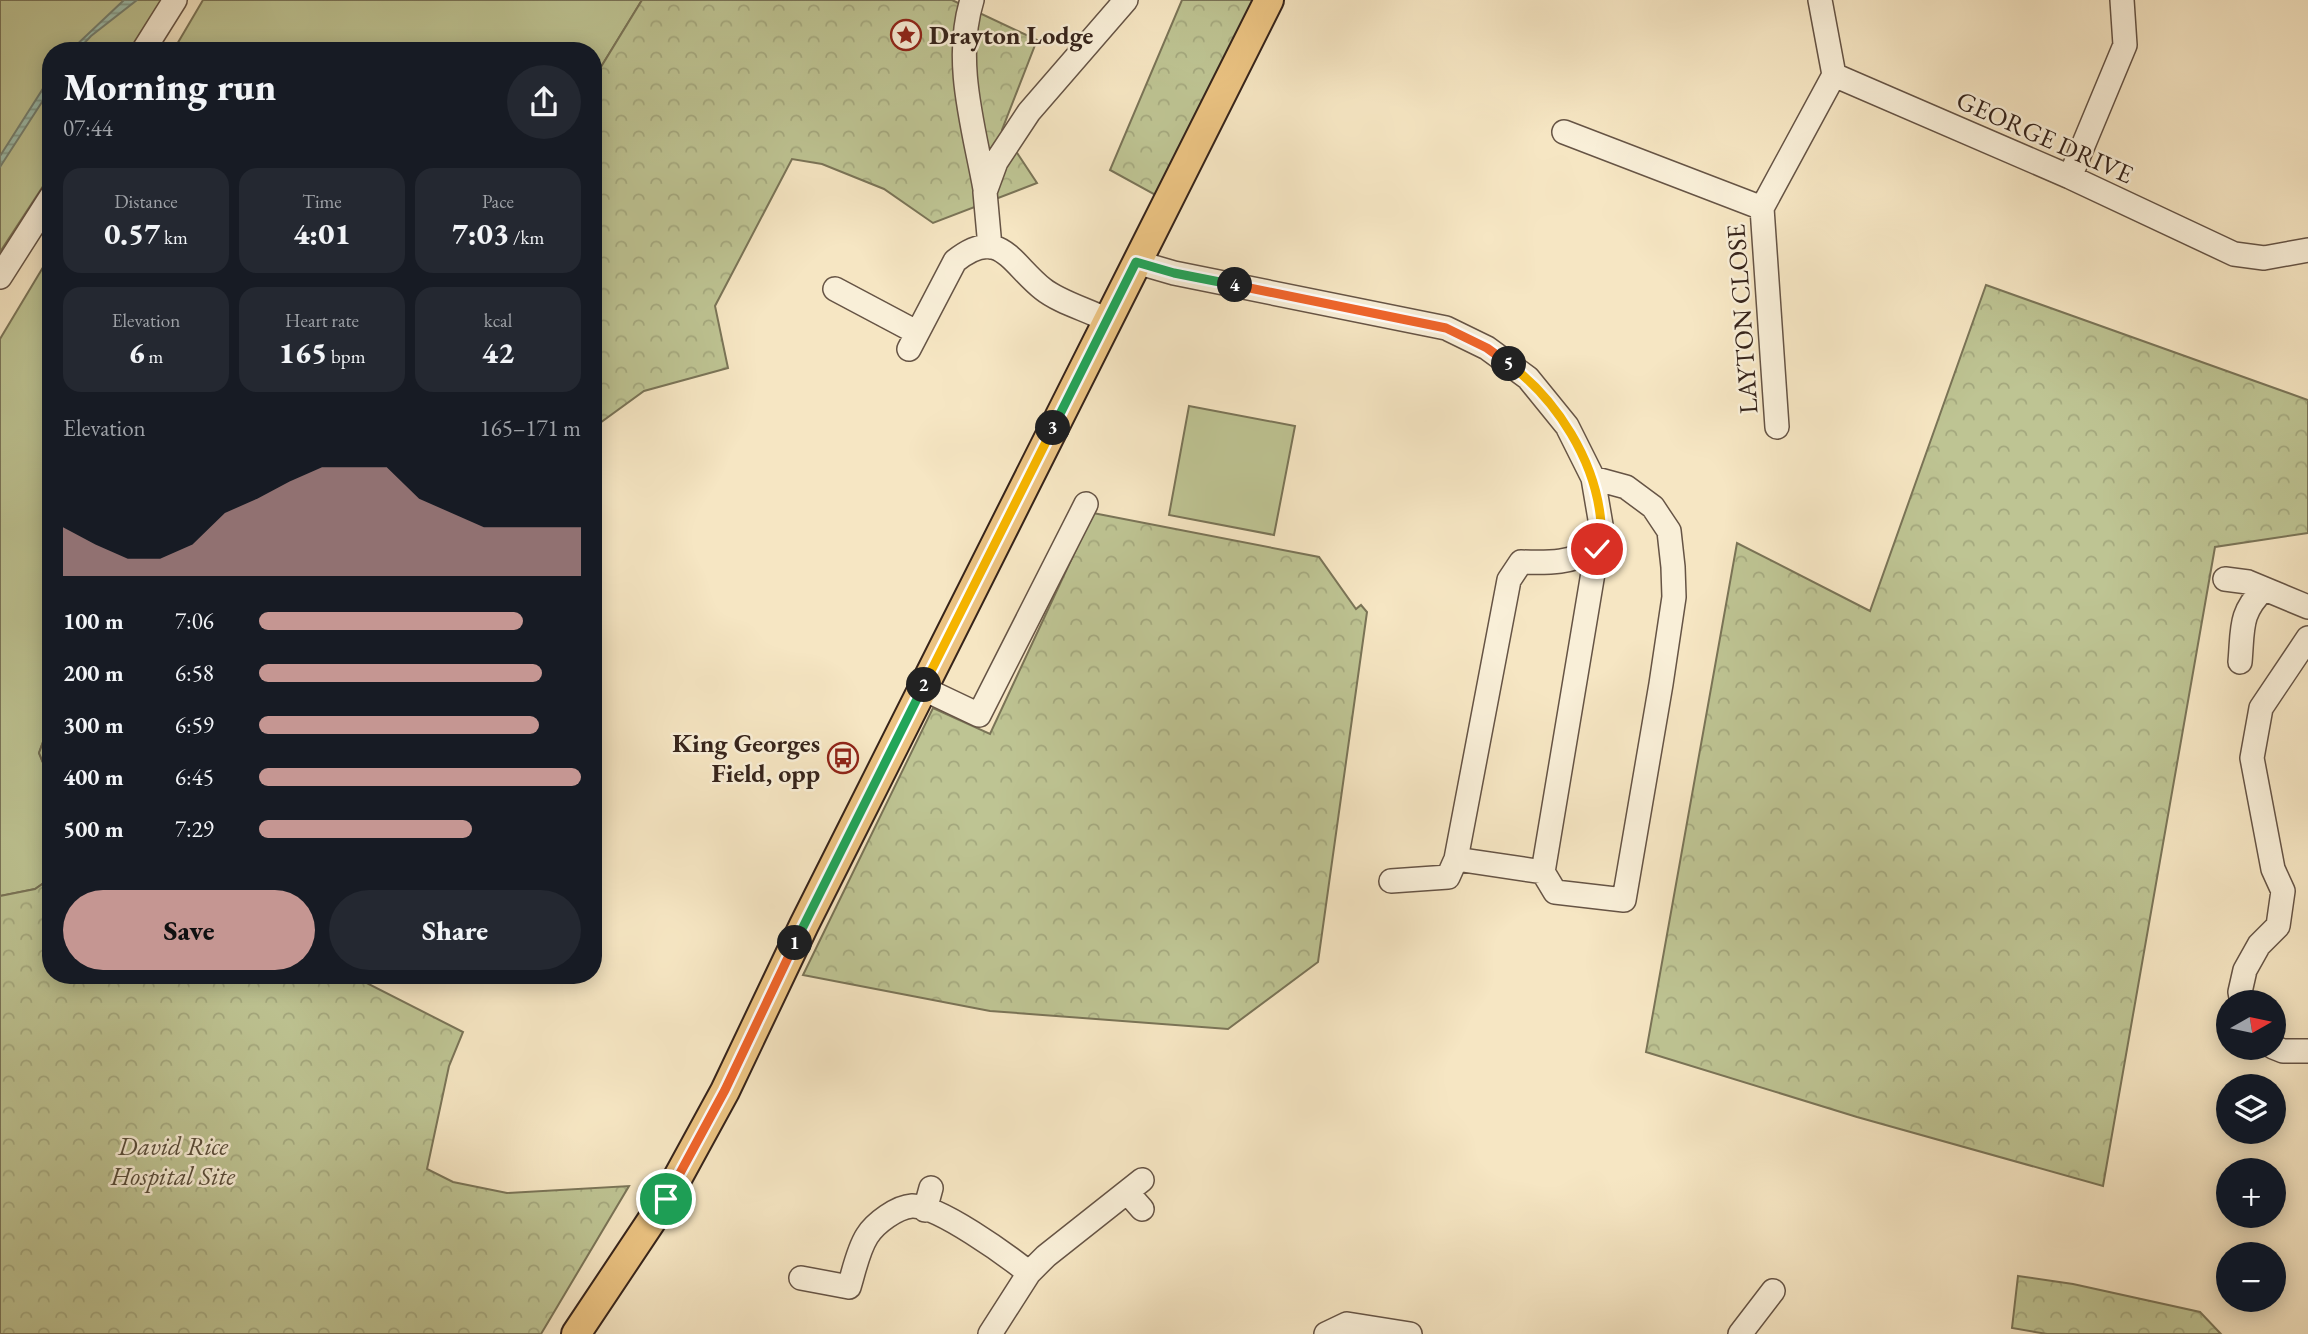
<!DOCTYPE html>
<meta charset="utf-8">
<style>
:root{--surface:#171b24;--page:#242831;--text:#f1f3f6;--muted:#9ea1a6;--accent:#c59692}
body{margin:0;font-family:"EB Garamond",serif;background:var(--page);color:var(--text);height:100vh;display:flex;flex-direction:column;font-size:26px;white-space:nowrap}
*{box-sizing:border-box;margin:0}
p{font-size:23px;color:var(--muted)}
.icon{flex:none;width:38px;height:38px;fill:none;stroke:currentColor;stroke-width:2;stroke-linecap:round;stroke-linejoin:round}
.map{position:relative;flex:1;overflow:hidden}
.panel{position:absolute;left:42px;top:42px;width:560px;height:942px;display:flex;flex-direction:column;background:var(--surface);border-radius:28px;box-shadow:0 4px 18px #0003}
.panel>*{flex:none}
.needle{width:46px;rotate:81deg}
.buttons{position:absolute;left:2216px;top:990px;display:grid;gap:14px}
.buttons a{display:grid;place-items:center;width:70px;height:70px;border-radius:50%;background:var(--surface);box-shadow:0 4px 18px #0003;font-size:35px}
.pin{position:absolute;display:grid;place-items:center;width:60px;height:60px;color:#fff;margin:-30px;border:4px solid #fff;border-radius:50%;box-shadow:0 2px 7px #0007}
.km{position:absolute;width:35px;height:35px;margin:-18px;border-radius:50%;background:#222;color:#fff;font-size:19px;line-height:35px;text-align:center}
.round{display:grid;place-items:center;flex:none;width:74px;height:74px;border-radius:37px;background:var(--page)}
.summary{display:flex;align-items:center;justify-content:space-between;height:119px;padding:0 21px}
h1{font-size:38px;font-weight:800;line-height:52px}
.figures{display:grid;grid-template-columns:repeat(3,1fr);gap:10px;height:119px;padding:7px 21px}
.figures div{display:grid;align-content:center;border-radius:18px;background:var(--page);text-align:center}
.figures b{font-size:30px;font-weight:800}
.figures small{font-size:19px;font-weight:400}
.figures p{font-size:19px}
.chart{height:196px;padding:14px 21px}
.chart p{display:flex;justify-content:space-between}
.chart svg{width:100%;height:126px;margin-top:7px;fill:var(--accent);opacity:.7}
.primary-button{display:flex;gap:14px;margin-top:auto;padding:14px 21px}
.primary-button a{flex:1;height:80px;border-radius:42px;background:var(--accent);color:#111;font-size:28px;font-weight:800;line-height:80px;text-align:center}
.primary-button a+a{background:var(--page);color:var(--text)}
ul{padding:0 21px;list-style:none;font-size:23px}
li{display:grid;grid-template-columns:112px 84px 1fr;align-items:center;height:52px}
li i{height:18px;border-radius:9px;background:var(--accent)}
.map>svg:first-child{display:block}
.green{fill:#bec493;stroke:#7a7457;stroke-width:2}
.forest{fill:url(#forest-crowns);stroke:#7a7457;stroke-width:2}
.water{fill:url(#water-rules);stroke:#748274;stroke-width:2}
.lines{fill:none;stroke-linecap:round;stroke-linejoin:round}
.minor-casing{stroke:#665445;stroke-width:26}
.major-casing{stroke:#36241b;stroke-width:32}
.minor{stroke:#f9efd8;stroke-width:23}
.major{stroke:#ebc382;stroke-width:28}
.split-1-casing{stroke:#fff;stroke-width:14}
.split-2-casing{stroke:#fff;stroke-width:14}
.split-3-casing{stroke:#fff;stroke-width:14}
.split-4-casing{stroke:#fff;stroke-width:14}
.split-5-casing{stroke:#fff;stroke-width:14}
.split-6-casing{stroke:#fff;stroke-width:14}
.split-1{stroke:#f0652b;stroke-width:9}
.split-2{stroke:#22a559;stroke-width:9}
.split-3{stroke:#f5b400;stroke-width:9}
.split-4{stroke:#22a559;stroke-width:9}
.split-5{stroke:#f0652b;stroke-width:9}
.split-6{stroke:#f5b400;stroke-width:9}
.labels{text-anchor:middle;stroke-width:5;stroke-linejoin:round;paint-order:stroke}
.poi-label{font-size:26px;font-weight:bold;fill:#36241b;stroke:#f9efd8;text-anchor:start}
.street-label{font-size:26px;fill:#36241b;stroke:#f9efd8}
.park-label{font-size:26px;font-style:italic;fill:#584c39;stroke:#f9efd8}
</style>
<div class="map">
<svg width="2308" height="1334" viewBox="0 0 2308 1334">
<defs>
<pattern id="forest-crowns" width="20" height="18" patternUnits="userSpaceOnUse" patternTransform="scale(1.75)"><rect width="20" height="18" fill="#bec493"/><path d="M2 6a3 3 0 1 1 6 0M12 15a3 3 0 1 1 6 0" fill="none" stroke="#a4a87e"/></pattern>
<pattern id="water-rules" width="6" height="5" patternUnits="userSpaceOnUse" patternTransform="scale(1.75)"><rect width="6" height="5" fill="#9dc0b0"/><path d="M0 2.5h6" fill="none" stroke="#819c8e"/></pattern>
</defs>
<rect width="100%" height="100%" fill="#f6e6c3"/>
<filter id="stains"><feTurbulence type="fractalNoise" baseFrequency=".00286" numOctaves="4"/><feColorMatrix values="0 0 0 0 .2 0 0 0 0 .09 0 0 0 0 .02 0 0 0 .5 -.17"/></filter>
<radialGradient id="worn" r=".72"><stop offset=".6" stop-color="#630" stop-opacity="0"/><stop offset="1" stop-color="#630" stop-opacity=".3"/></radialGradient>
<!-- green -->
<path class="green" d="M 0,0 L 164,0 L 131,51 L 51,51 L 51,174 L 0,252 Z
M 203,0 L 642,0 L 593,80 L 593,51 L 173,51 Z
M 51,254 L 51,720 L 39,753 L 51,782 L 51,878 L 35,889 L 0,896 L 0,339 Z
M 1189,406 L 1295,426 L 1274,535 L 1169,515 Z"/>
<!-- forest -->
<path class="forest" d="M 642,0 L 952,0 L 1037,40 L 1002,130 L 1037,183 L 933,223 L 884,189 L 822,164 L 792,159 L 715,306 L 728,368 L 644,391 L 593,428 L 593,80 Z
M 1182,0 L 1265,0 L 1159,197 L 1110,170 Z
M 1986,285 L 2308,400 L 2308,533 L 2215,547 L 2103,1186 L 1857,1117 L 1646,1052 L 1737,543 L 1870,611 Z
M 1093,513 L 1319,557 L 1356,609 L 1361,605 L 1367,612 L 1318,962 L 1228,1029 L 990,1011 L 803,975 L 933,708 L 990,734 Z
M 51,720 L 51,782 L 39,753 Z
M 51,878 L 51,975 L 351,975 L 463,1032 L 449,1066 L 427,1169 L 453,1182 L 507,1193 L 629,1186 L 541,1334 L 0,1334 L 0,896 L 35,889 Z
M 2018,1276 L 2073,1284 L 2200,1312 L 2221,1334 L 2047,1334 L 2012,1328 Z"/>
<!-- water -->
<path class="water" d="M 124,0 L 137,0 L 91,36 L 77,51 L 70,51 Z
M 51,76 L 51,88 L 0,167 L 0,156 Z"/>
<g class="lines">
<!-- minor casing -->
<g class="minor-casing">
<path id="minor" d="M 972,0 C 953,61 974,128 985,189
M 1820,0 L 1834,75 L 2070,177 L 2234,254 L 2264,258 L 2308,250
M 143,51 L 175,0
M 1564,132 L 1762,208 L 1777,427
M 2070,177 L 2125,45 L 2122,0
M 1762,208 L 1834,75
M 990,247 L 985,192 L 996,162 L 1029,112 L 1126,0
M 1136,262 L 1174,273 L 1446,328 L 1487,348 L 1528,378 L 1567,426 L 1593,478 L 1601,525 L 1543,872 L 1456,859 L 1509,580 L 1521,562 C 1552,563 1569,563 1597,549
M 0,277 L 51,197
M 835,289 L 916,332
M 909,349 L 955,261 C 1000,225 1011,264 1043,289 C 1059,302 1088,310 1107,320
M 2225,579 L 2248,582 L 2308,607
M 2240,662 C 2243,629 2239,613 2264,589
M 922,688 L 979,715 L 1086,504
M 1543,872 L 1555,892 L 1624,900 L 1661,684 L 1674,597 L 1673,567 L 1669,531 L 1653,507 L 1626,487 L 1593,478
M 1391,881 L 1448,877 L 1456,859
M 2242,1003 L 2240,992 L 2245,970 L 2259,945 L 2278,926 L 2283,891 L 2273,869 L 2252,758 L 2261,708 L 2308,638
M 2273,1047 L 2283,1051 L 2308,1051
M 1127,1192 L 1142,1209
M 925,1210 L 931,1188
M 801,1278 L 849,1287 C 854,1271 858,1250 867,1236 C 875,1223 897,1207 912,1206 C 938,1205 1008,1256 1029,1273
M 990,1334 L 1029,1273 L 1046,1256 L 1142,1180
M 1326,1334 L 1347,1324 L 1410,1334
M 1740,1334 L 1773,1291"/>
</g>
<!-- major casing -->
<g class="major-casing">
<path id="major" d="M 576,1334 L 666,1199 L 725,1091 L 804,925 L 1269,0"/>
</g>
<!-- minor -->
<use href="#minor" class="minor"/>
<!-- major -->
<use href="#major" class="major"/>
</g>
<g class="lines">
<!-- split-1 casing -->
<g class="split-1-casing">
<path id="split-1" d="M 666,1199 L 725,1090 L 795,943"/>
</g>
<!-- split-2 casing -->
<g class="split-2-casing">
<path id="split-2" d="M 795,943 L 924,685"/>
</g>
<!-- split-3 casing -->
<g class="split-3-casing">
<path id="split-3" d="M 924,685 L 1053,428"/>
</g>
<!-- split-4 casing -->
<g class="split-4-casing">
<path id="split-4" d="M 1053,428 L 1136,262 L 1174,273 L 1235,285"/>
</g>
<!-- split-5 casing -->
<g class="split-5-casing">
<path id="split-5" d="M 1235,285 L 1446,328 L 1487,348 L 1509,364"/>
</g>
<!-- split-6 casing -->
<g class="split-6-casing">
<path id="split-6" d="M 1509,364 C 1557,400 1596,461 1601,523 C 1602,531 1599,541 1597,549"/>
</g>
<!-- split-1 -->
<use href="#split-1" class="split-1"/>
<!-- split-2 -->
<use href="#split-2" class="split-2"/>
<!-- split-3 -->
<use href="#split-3" class="split-3"/>
<!-- split-4 -->
<use href="#split-4" class="split-4"/>
<!-- split-5 -->
<use href="#split-5" class="split-5"/>
<!-- split-6 -->
<use href="#split-6" class="split-6"/>
</g>
<!-- icons -->
<defs>
<g id="sight-ring" transform="scale(1.575)"><circle r="9.5" fill="#f9efd8" stroke="#8f2418" stroke-width="1.5"/><path d="M0-6L1.8-2.2L6-1.7L2.9 1.2L3.7 5.4L0 3.3L-3.7 5.4L-2.9 1.2L-6-1.7L-1.8-2.2Z" fill="#8f2418"/></g>
<g id="bus-ring" transform="scale(1.575)"><circle r="9.5" fill="#f9efd8" stroke="#8f2418" stroke-width="1.5"/><path d="M-5-6H5V4H4V6H2V4H-2V6H-4V4H-5ZM-3.5-4V0h7V-4ZM-3.5 1.2v1.5H-2V1.2ZM2 1.2v1.5H3.5V1.2Z" fill="#8f2418"/></g>
</defs>
<g fill-rule="evenodd">
<use href="#sight-ring" x="906" y="35"/>
<use href="#bus-ring" x="843" y="758"/>
</g>
<g class="labels">
<!-- poi labels -->
<g class="poi-label">
<text x="929" y="44">Drayton Lodge</text>
<text x="820" y="752" text-anchor="end">King Georges<tspan x="820" dy="30">Field, opp</tspan></text>
</g>
<!-- street labels -->
<g class="street-label">
<text transform="translate(2045 137) rotate(24)" y="9">GEORGE DRIVE</text>
<text transform="translate(1742 319) rotate(-94)" y="9">LAYTON CLOSE</text>
</g>
<!-- park labels -->
<g class="park-label">
<text x="173" y="1155">David Rice<tspan x="173" dy="30">Hospital Site</tspan></text>
</g>
</g>
<rect width="100%" height="100%" filter="url(#stains)"/>
<rect width="100%" height="100%" fill="url(#worn)"/>
</svg>
<div class="buttons">
<a><svg class="needle" viewBox="-14 -14 28 28"><path d="M0-13l5 13h-10z" fill="#e53935"/><path d="M0 13l5-13h-10z" fill="#9ea1a6"/></svg></a>
<a><svg class="icon" aria-label="layers" viewBox="0 0 24 24"><path d="M12 4l9 5-9 5-9-5zM3 14l9 5 9-5"/></svg></a>
<a>+</a>
<a>−</a>
</div>
<div class="pin" style="left:666px;top:1199px;background:#1e9e55"><svg class="icon" aria-label="arrive" viewBox="0 0 24 24"><path d="M6 21V4h12l-3 4 3 4H6"/></svg></div>
<div class="pin" style="left:1597px;top:549px;background:#d93025"><svg class="icon" aria-label="check" viewBox="0 0 24 24"><path d="M5 12l5 5 9-10"/></svg></div>
<b class="km" style="left:795px;top:943px">1</b>
<b class="km" style="left:924px;top:685px">2</b>
<b class="km" style="left:1053px;top:428px">3</b>
<b class="km" style="left:1235px;top:285px">4</b>
<b class="km" style="left:1509px;top:364px">5</b>
<section class="panel">
<div class="summary"><div><h1>Morning run</h1><p>07:44</p></div><a class="round"><svg class="icon" aria-label="share" viewBox="0 0 24 24"><path d="M12 15V3M7 8l5-5 5 5M5 13v7h14v-7"/></svg></a></div>
<div class="figures">
<div><p>Distance</p><b>0.57<small> km</small></b></div>
<div><p>Time</p><b>4:01</b></div>
<div><p>Pace</p><b>7:03<small> /km</small></b></div>
</div>
<div class="figures">
<div><p>Elevation</p><b>6<small> m</small></b></div>
<div><p>Heart rate</p><b>165<small> bpm</small></b></div>
<div><p>kcal</p><b>42</b></div>
</div>
<div class="chart"><p><span>Elevation</span>165–171 m</p>
<svg viewBox="0 0 160 44" preserveAspectRatio="none"><path d="M0 44V27L10 33L20 38L30 38L40 33L50 22L60 17L70 11L80 6L90 6L100 6L110 17L120 22L130 27L140 27L150 27L160 27V44z"/></svg>
</div>
<ul>
<li><b>100 m</b>7:06<i style="width:82%"></i></li>
<li><b>200 m</b>6:58<i style="width:88%"></i></li>
<li><b>300 m</b>6:59<i style="width:87%"></i></li>
<li><b>400 m</b>6:45<i style="width:100%"></i></li>
<li><b>500 m</b>7:29<i style="width:66%"></i></li>
</ul>
<div class="primary-button"><a>Save</a><a>Share</a></div>
</section>
</div>
